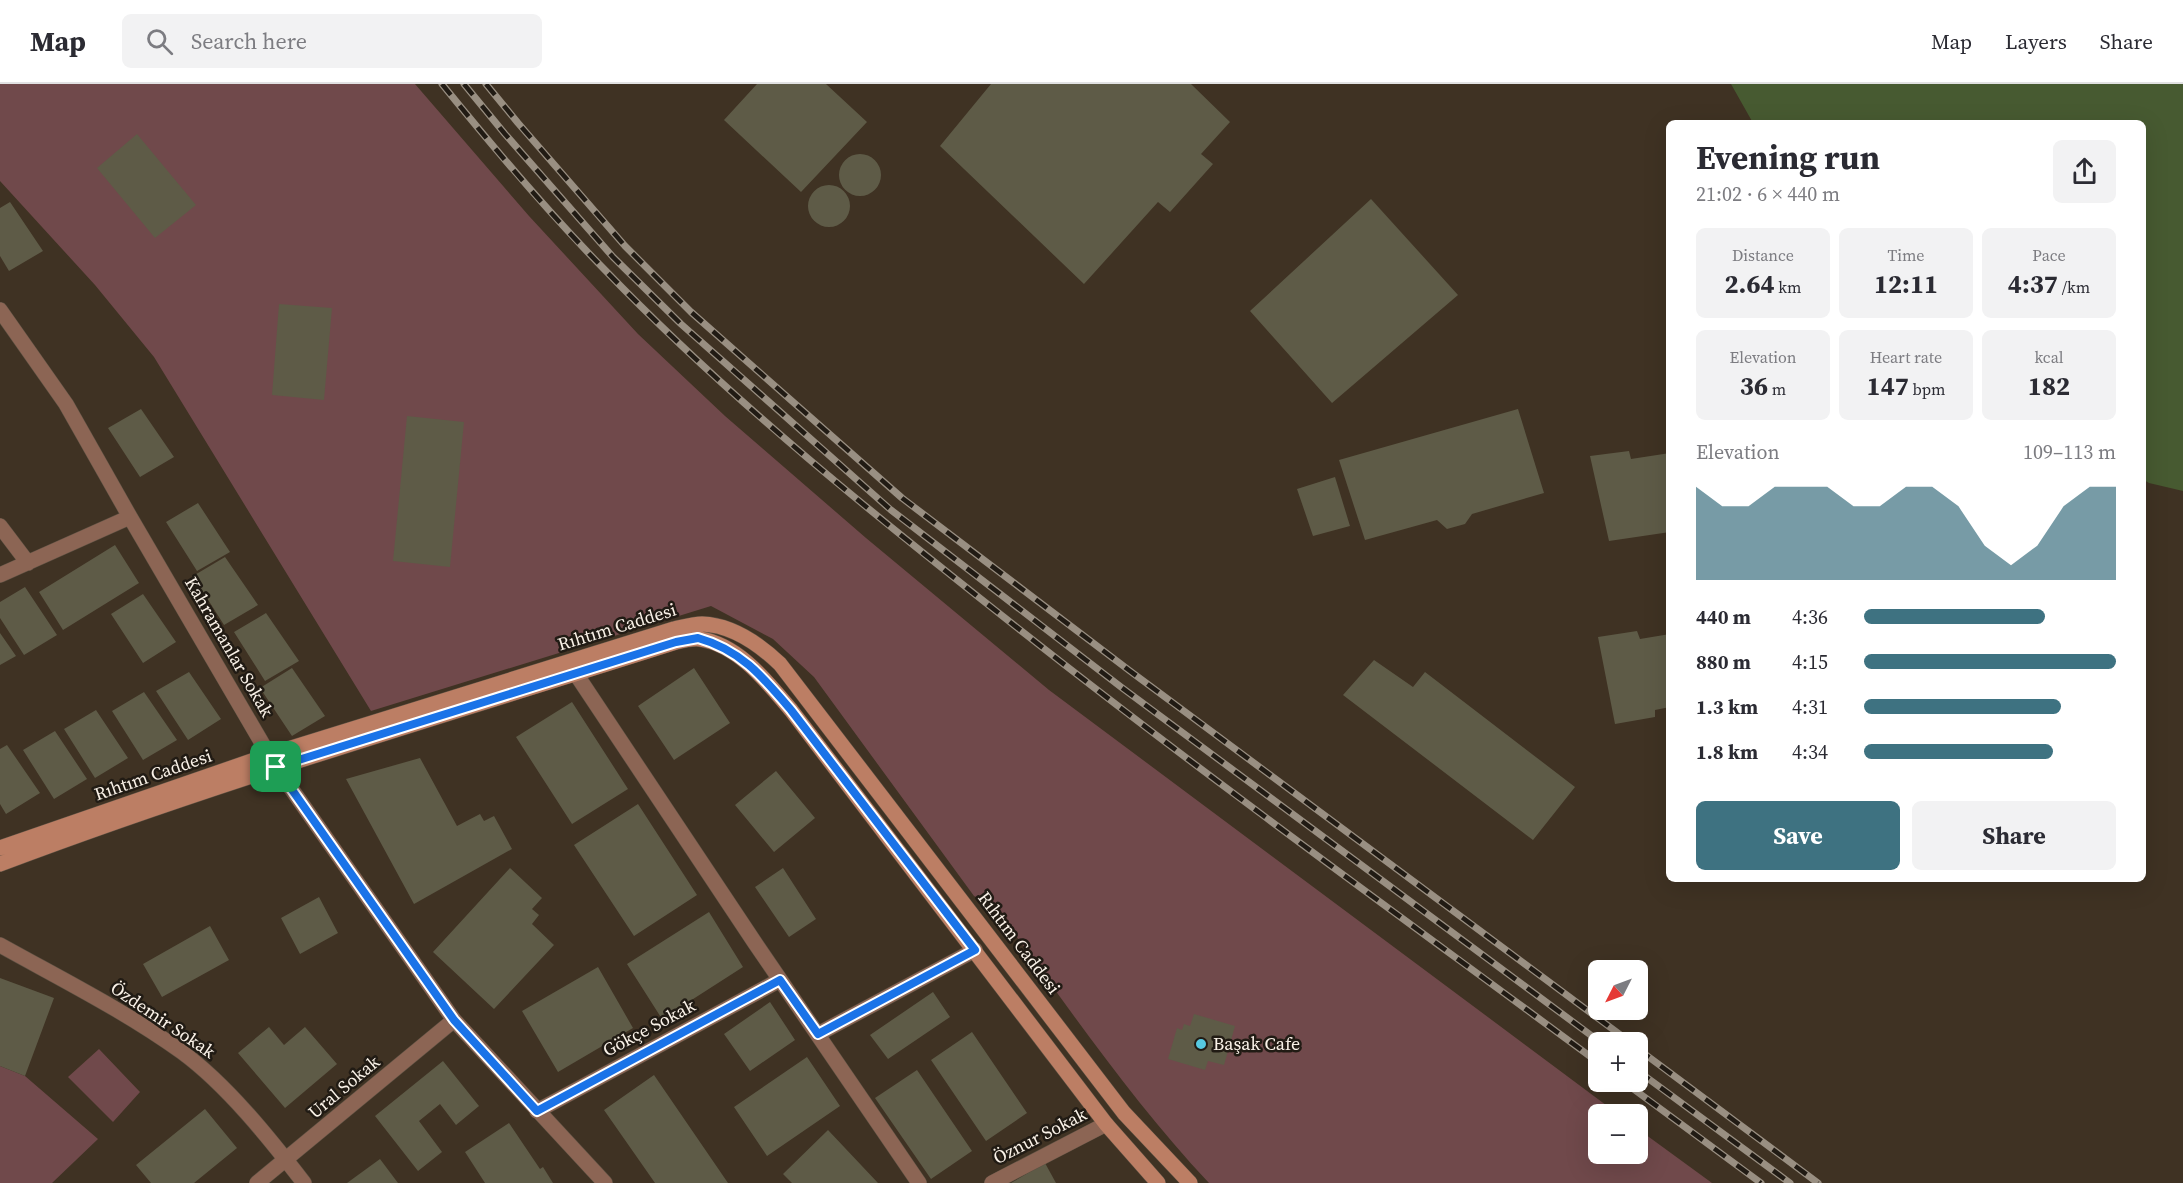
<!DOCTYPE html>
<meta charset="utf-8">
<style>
:root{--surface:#fff;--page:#f2f2f3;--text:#2b2b33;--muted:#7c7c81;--line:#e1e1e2;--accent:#3e7281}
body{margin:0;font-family:"Source Serif 4",serif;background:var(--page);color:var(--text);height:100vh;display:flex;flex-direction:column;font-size:22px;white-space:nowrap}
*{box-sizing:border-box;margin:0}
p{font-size:20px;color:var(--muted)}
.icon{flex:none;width:33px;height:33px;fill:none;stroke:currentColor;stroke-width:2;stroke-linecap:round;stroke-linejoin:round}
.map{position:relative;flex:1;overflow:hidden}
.side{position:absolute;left:1666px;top:36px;width:480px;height:762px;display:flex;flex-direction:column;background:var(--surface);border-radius:9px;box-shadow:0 6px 24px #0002}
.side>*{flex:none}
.needle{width:39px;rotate:228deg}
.controls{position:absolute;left:1588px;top:876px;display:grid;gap:12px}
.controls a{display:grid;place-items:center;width:60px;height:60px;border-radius:9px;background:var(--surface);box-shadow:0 6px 24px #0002;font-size:30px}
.pin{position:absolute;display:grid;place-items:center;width:51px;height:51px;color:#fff;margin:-26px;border-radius:12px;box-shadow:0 3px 9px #0006}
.round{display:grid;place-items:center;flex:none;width:63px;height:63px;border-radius:9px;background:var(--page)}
.head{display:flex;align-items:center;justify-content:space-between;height:102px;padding:0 30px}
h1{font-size:33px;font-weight:700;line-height:45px}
.metrics{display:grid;grid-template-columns:repeat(3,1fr);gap:9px;height:102px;padding:6px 30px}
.metrics div{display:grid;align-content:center;border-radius:9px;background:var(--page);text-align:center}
.metrics b{font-size:26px;font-weight:700}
.metrics small{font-size:16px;font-weight:400}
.metrics p{font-size:16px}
.chart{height:168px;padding:12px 30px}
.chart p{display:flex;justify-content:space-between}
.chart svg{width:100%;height:108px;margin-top:6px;fill:var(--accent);opacity:.7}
.cta{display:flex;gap:12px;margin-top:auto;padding:12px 30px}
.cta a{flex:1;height:69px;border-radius:9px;background:var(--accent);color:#fff;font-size:24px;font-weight:700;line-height:69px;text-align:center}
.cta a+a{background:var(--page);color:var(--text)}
ul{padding:0 30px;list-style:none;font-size:20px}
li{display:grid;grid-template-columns:96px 72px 1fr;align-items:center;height:45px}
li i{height:15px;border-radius:8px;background:var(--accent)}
header{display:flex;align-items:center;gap:36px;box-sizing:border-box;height:84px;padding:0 30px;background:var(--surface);border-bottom:2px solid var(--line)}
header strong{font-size:28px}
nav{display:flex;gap:33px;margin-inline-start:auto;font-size:21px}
.search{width:420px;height:54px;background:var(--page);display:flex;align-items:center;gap:15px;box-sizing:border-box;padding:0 21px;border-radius:9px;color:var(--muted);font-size:22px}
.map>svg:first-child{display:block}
.green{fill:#70494b}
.water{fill:#475a31}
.building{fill:#5e5b47}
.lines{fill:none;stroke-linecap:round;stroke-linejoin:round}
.street-casing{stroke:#5d5143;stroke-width:16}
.secondary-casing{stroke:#5d5143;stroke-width:16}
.street{stroke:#8c6554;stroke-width:15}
.secondary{stroke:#bc7e64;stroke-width:15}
.rail-casing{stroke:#998f82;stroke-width:7}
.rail{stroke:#211b14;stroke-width:4.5;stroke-dasharray:14;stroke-linecap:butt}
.route-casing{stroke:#fff;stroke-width:12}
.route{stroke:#1a73e8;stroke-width:8}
.poi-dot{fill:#56c9e1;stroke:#211b14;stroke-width:2}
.labels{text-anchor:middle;stroke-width:5;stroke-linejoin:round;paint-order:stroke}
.street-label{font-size:18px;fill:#faf2e8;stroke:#211b14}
.poi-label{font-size:18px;fill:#faf2e8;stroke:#211b14;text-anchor:start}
</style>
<header>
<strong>Map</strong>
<div class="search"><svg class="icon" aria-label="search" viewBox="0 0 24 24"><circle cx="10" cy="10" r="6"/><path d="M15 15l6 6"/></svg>Search here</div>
<nav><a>Map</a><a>Layers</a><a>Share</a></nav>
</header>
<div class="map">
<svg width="2183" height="1099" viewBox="0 0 2183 1099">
<rect width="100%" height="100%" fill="#3f3223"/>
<!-- green -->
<path class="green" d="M 0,0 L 415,0 L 529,132 L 638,250 L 725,332 L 866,454 L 1049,606 L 1618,1030 L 1599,1030 L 1599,1070 L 1638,1070 L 1638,1045 L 1712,1099 L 1209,1099 C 1130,1015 1063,916 995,823 L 974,812 L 814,593 L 773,555 L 711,522 L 371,627 L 154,273 L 95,201 L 0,97 Z
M 99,965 L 140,1008 L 113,1038 L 68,993 Z
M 0,982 L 25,992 L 98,1055 L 52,1099 L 0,1099 Z"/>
<!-- water -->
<path class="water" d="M 1731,0 L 2183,0 L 2183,407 L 2149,399 L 2144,396 L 2144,39 L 1753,39 Z"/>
<!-- building -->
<path class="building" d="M 757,0 L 826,0 L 867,38 L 801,108 L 724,36 Z
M 991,0 L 1191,0 L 1230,38 L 1201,70 L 1213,80 L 1170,128 L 1158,118 L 1084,200 L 940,62 Z
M 137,50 L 196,121 L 155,154 L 97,84 Z
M839 91a21 21 0 1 1 42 0a21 21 0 1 1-42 0Z
M808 122a21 21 0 1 1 42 0a21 21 0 1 1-42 0Z
M 1371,115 L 1458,211 L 1332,319 L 1250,227 Z
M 10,118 L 43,167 L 9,187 L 0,172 L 0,124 Z
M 279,220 L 332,224 L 324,316 L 272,311 Z
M 141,325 L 174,373 L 140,393 L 108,344 Z
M 1518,325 L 1544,409 L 1472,430 L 1465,440 L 1447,445 L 1437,436 L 1365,456 L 1339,376 Z
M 407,332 L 464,338 L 450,483 L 393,477 Z
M 1629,367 L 1631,375 L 1670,369 L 1670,448 L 1609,457 L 1590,372 Z
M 1335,393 L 1350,442 L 1313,452 L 1297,405 Z
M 198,419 L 230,468 L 197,487 L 166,438 Z
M 115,461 L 139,499 L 63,546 L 39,508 Z
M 225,473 L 258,521 L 224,541 L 193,492 Z
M 25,503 L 57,551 L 24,571 L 0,534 L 0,518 Z
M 143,510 L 176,558 L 143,579 L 111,530 Z
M 266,529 L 299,577 L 265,597 L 234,548 Z
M 1637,547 L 1640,555 L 1670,550 L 1670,623 L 1655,626 L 1655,633 L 1615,640 L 1598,553 Z
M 0,549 L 16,572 L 0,581 Z
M 1374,576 L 1413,603 L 1425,588 L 1575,703 L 1533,756 L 1343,611 Z
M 292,584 L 325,632 L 292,652 L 260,604 Z
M 694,584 L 730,639 L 674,676 L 638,622 Z
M 189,588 L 221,635 L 188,656 L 156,607 Z
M 144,608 L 177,656 L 143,676 L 112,627 Z
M 572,618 L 628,705 L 572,740 L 516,653 Z
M 96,626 L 128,674 L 95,694 L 64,645 Z
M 55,647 L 87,695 L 54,715 L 23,666 Z
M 7,661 L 40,709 L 6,730 L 0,720 L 0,665 Z
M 420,674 L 457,742 L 480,730 L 484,737 L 494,732 L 512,765 L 414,820 L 346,695 Z
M 776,687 L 815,734 L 774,768 L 735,721 Z
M 638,720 L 697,811 L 634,852 L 574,761 Z
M 510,784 L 542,814 L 532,825 L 539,831 L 532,840 L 554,861 L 494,925 L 433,868 Z
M 783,784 L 816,835 L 789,853 L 755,803 Z
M 319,813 L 338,849 L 300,870 L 281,834 Z
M 709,828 L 743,883 L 662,935 L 627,880 Z
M 210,842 L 229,876 L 162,913 L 143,880 Z
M 598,883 L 633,944 L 558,988 L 522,927 Z
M 0,894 L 54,914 L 25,992 L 0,982 Z
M 933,908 L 950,933 L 888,975 L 870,951 Z
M 770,918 L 795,956 L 750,987 L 724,950 Z
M 1194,930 L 1235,942 L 1224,981 L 1208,977 L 1205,986 L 1168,975 L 1177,944 L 1182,946 L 1184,940 L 1190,942 Z
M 269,943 L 284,961 L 305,943 L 337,980 L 285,1024 L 238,969 Z
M 972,948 L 1027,1029 L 986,1057 L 931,976 Z
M 807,973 L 840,1022 L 767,1072 L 734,1023 Z
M 443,977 L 479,1022 L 456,1041 L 440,1020 L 419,1037 L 442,1068 L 418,1087 L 375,1032 Z
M 917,986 L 972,1067 L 931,1095 L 875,1014 Z
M 654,991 L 728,1099 L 655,1099 L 604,1026 Z
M 205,1025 L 237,1064 L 194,1099 L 151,1099 L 136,1081 Z
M 509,1039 L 540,1085 L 543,1083 L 553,1099 L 485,1099 L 465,1068 Z
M 828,1046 L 878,1099 L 792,1099 L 783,1090 Z
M 380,1075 L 398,1099 L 347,1099 Z
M 1045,1079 L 1056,1099 L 1011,1099 Z"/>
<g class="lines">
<!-- street casing -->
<g class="street-casing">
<path id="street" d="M 0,226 L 66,320 L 130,433 L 276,683 L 454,936 L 605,1099
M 0,442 L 28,479
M 0,491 L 130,433
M 576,590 L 755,859 L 919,1099
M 0,861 C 61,895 125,927 182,968 C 227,1001 270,1055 304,1099
M 818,950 L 975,866
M 537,1027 L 780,896
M 257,1099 L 454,936
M 992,1099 L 1106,1040"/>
</g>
<!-- secondary casing -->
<g class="secondary-casing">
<path id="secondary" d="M 0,764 L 269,671 L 674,545 C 683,543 693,540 702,540 C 733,541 759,560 780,580 L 1124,1029 L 1190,1099
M 0,780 C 222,696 450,630 676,558 C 684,556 693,554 700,555 C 739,561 767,598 791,626 L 1106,1040 L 1158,1099"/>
</g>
<!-- street -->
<use href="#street" class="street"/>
<!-- secondary -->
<use href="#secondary" class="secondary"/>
<!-- rail casing -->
<g class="rail-casing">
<path id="rail" d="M 442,0 C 493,63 546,126 603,184 C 732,318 878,434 1024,549 C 1212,697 1407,837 1599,979
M 464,0 L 505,50 L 613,173 L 681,240 L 891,426 L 1121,603 L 1600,958
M 486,0 L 518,39 L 625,162 L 691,228 L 902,414 L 1130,587 L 1630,958
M 1638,965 L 1818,1099
M 1638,987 L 1790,1099
M 1624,998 L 1761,1099"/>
</g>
<!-- rail -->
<use href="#rail" class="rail"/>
</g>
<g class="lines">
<!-- route casing -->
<g class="route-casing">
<path id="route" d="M 698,554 C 741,566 763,593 791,626 L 975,866 L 818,950 L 780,896 L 537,1027 L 454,936 L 276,683 L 676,558 Z"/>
</g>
<!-- route -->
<use href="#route" class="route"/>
</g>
<!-- markers -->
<circle class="poi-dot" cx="1201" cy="960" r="6"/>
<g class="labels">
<!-- street labels -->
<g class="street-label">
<text transform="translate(617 543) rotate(-17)" y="6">Rıhtım Caddesi</text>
<text transform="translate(229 563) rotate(60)" y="6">Kahramanlar Sokak</text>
<text transform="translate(153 691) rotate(-19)" y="6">Rıhtım Caddesi</text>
<text transform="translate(1019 859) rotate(53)" y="6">Rıhtım Caddesi</text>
<text transform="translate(163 936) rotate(34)" y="6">Özdemir Sokak</text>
<text transform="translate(649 944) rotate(-28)" y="6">Gökçe Sokak</text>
<text transform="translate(344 1003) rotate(-40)" y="6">Ural Sokak</text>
<text transform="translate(1040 1052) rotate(-27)" y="6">Öznur Sokak</text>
</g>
<!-- poi labels -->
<g class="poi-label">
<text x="1213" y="966">Başak Cafe</text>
</g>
</g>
</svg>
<div class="controls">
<a><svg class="needle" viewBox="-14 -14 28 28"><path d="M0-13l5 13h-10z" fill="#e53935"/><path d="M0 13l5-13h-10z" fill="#7c7c81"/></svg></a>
<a>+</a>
<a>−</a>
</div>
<div class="pin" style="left:276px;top:683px;background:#1e9e55"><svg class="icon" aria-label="arrive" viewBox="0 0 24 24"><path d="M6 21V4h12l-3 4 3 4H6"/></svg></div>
<section class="side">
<div class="head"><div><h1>Evening run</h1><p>21:02 · 6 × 440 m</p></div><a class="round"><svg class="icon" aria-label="share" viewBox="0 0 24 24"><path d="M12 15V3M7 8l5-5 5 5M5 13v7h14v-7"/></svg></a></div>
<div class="metrics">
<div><p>Distance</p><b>2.64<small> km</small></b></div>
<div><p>Time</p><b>12:11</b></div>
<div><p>Pace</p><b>4:37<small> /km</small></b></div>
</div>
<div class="metrics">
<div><p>Elevation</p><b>36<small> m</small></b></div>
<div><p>Heart rate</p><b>147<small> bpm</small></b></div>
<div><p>kcal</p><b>182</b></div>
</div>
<div class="chart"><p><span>Elevation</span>109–113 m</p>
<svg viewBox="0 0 160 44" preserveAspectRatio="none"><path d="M0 44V6L10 14L20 14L30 6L40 6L50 6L60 14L70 14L80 6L90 6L100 14L110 30L120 38L130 30L140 14L150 6L160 6V44z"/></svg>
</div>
<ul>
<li><b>440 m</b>4:36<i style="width:72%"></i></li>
<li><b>880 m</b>4:15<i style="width:100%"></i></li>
<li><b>1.3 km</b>4:31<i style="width:78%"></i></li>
<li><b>1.8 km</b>4:34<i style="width:75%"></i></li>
</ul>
<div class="cta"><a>Save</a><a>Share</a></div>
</section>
</div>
